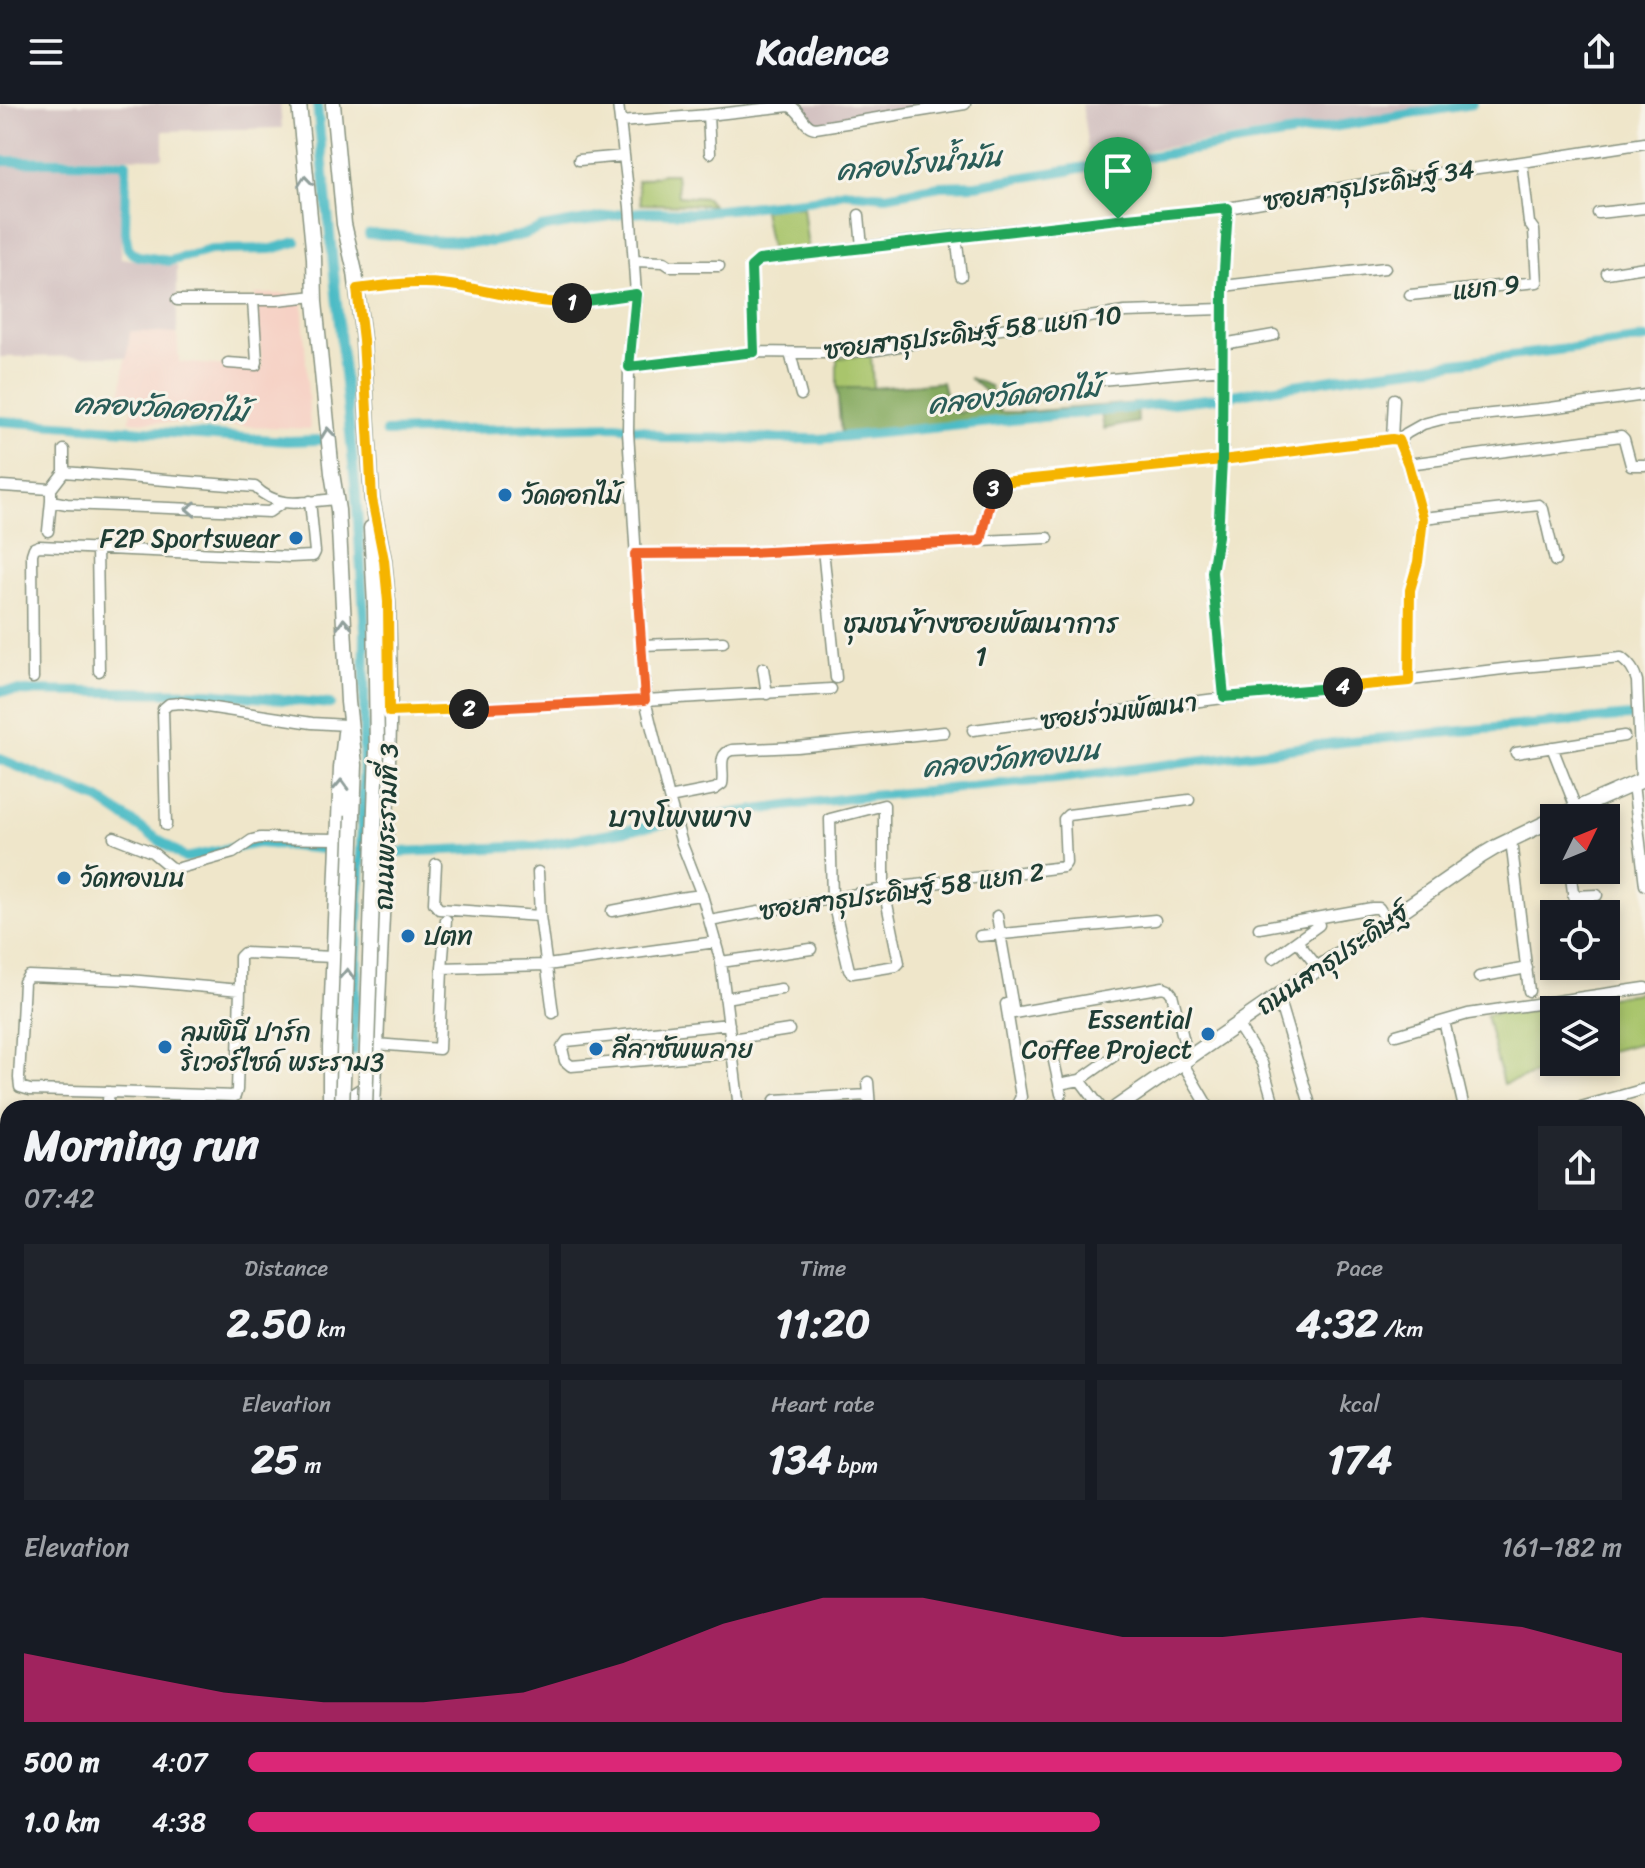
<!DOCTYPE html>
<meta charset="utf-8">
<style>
:root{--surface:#171b24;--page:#20242c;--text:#f1f3f6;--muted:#9ea1a6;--accent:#db2777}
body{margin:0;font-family:Sriracha,"Playpen Sans Thai",sans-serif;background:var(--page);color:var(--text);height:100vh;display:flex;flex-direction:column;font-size:30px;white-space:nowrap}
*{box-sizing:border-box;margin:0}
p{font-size:26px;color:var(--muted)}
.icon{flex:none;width:44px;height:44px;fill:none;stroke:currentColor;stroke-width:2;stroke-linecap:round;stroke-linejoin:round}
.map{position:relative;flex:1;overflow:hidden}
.drawer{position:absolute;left:0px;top:996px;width:1646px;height:768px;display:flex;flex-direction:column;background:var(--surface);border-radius:24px 24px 0 0;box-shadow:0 4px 12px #0003}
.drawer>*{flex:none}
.needle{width:52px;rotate:47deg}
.controls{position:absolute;left:1540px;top:700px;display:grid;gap:16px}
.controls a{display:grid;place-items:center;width:80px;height:80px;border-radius:0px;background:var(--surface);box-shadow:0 4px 12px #0003;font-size:40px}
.pin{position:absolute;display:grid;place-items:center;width:68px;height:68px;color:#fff;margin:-82px -34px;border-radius:50% 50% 50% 0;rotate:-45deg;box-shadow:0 0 8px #0007}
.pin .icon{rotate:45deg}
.km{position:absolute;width:40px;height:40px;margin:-20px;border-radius:50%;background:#222;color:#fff;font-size:22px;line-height:40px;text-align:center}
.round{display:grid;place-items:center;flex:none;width:84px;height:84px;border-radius:0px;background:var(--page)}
.head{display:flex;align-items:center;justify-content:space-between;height:136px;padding:0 24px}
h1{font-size:44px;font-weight:800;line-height:60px}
.stats{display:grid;grid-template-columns:repeat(3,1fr);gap:12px;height:136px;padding:8px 24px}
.stats div{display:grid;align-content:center;border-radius:0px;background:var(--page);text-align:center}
.stats b{font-size:40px;font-weight:800}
.stats small{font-size:22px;font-weight:400}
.stats p{font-size:22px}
.chart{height:224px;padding:16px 24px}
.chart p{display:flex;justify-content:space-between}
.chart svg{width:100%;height:144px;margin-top:8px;fill:var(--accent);opacity:.7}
ul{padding:0 24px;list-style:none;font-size:26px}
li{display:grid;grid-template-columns:128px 96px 1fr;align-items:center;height:60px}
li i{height:20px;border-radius:10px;background:var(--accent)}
header{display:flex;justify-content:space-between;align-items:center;height:104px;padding:0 24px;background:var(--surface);font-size:36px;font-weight:800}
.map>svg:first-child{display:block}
.built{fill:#f6d1c5}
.industrial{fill:#d1bfbf}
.green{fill:#a9c56c;stroke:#648150;stroke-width:2}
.forest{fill:#86aa60;stroke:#52744a;stroke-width:2}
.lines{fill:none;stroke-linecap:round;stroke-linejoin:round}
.canal{stroke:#4ebcc6;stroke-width:10}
.minor-casing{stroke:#87927f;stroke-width:13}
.major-casing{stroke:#87927f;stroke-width:17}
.minor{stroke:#fff;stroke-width:10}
.major{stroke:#fff;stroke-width:14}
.major-bridge-casing{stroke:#87927f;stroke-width:17;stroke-linecap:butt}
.major-bridge{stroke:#fff;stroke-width:14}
.oneway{stroke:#8f9e9a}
.split-1-casing{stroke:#fff;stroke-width:16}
.split-2-casing{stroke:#fff;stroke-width:16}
.split-3-casing{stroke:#fff;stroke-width:16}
.split-4-casing{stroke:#fff;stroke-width:16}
.split-5-casing{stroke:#fff;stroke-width:16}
.split-1{stroke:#22a559;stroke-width:10}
.split-2{stroke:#f5b400;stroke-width:10}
.split-3{stroke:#f0652b;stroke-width:10}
.split-4{stroke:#f5b400;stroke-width:10}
.split-5{stroke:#22a559;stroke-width:10}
.poi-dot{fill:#1f6fb2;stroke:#f7f3e8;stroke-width:3}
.labels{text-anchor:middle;stroke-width:6;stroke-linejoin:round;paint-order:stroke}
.street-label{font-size:26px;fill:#1f3d34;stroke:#f7f3e8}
.poi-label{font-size:26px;fill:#1f3d34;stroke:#f7f3e8;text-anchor:start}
.water-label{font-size:28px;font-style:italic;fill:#2b5d58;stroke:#f7f3e8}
.neighbourhood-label{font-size:28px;fill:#1f3d34;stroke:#f7f3e8}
.quarter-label{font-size:30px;fill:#1f3d34;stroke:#f7f3e8}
</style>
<header><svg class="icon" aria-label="menu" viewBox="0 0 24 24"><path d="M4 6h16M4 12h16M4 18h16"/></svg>Kadence<svg class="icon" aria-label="share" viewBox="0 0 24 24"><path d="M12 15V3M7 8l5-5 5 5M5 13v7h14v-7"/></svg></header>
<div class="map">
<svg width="1645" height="1764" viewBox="0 0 1645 1764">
<rect width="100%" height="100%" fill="#f7f3e8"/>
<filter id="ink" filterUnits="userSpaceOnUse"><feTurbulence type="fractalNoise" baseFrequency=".0125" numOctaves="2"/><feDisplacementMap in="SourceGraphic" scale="16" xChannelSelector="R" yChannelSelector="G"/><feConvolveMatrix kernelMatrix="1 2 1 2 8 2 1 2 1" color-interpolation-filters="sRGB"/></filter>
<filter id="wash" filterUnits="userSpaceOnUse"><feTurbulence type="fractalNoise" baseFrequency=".006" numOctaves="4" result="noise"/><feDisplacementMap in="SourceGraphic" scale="32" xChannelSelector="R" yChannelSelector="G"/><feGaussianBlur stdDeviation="1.8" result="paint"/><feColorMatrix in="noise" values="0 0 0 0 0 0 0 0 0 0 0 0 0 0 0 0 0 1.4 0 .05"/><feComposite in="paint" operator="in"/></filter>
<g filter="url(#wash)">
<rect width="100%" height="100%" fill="#efe6ca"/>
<!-- built -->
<path class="built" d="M 255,190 L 302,190 L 310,325 L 129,317 L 135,295 L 121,291 L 129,227 L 177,230 L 179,258 L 262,265 Z"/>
<!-- industrial -->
<path class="industrial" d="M 0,0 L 280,0 L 282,24 L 163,27 L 163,54 L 0,52 Z
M 800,0 L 971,0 L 814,20 Z
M 1082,0 L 1452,0 L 1089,55 Z
M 121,61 L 121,154 L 177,162 L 177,230 L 130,227 L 127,254 L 111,252 L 0,253 L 0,62 Z
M 0,1363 L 8,1363 L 8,1451 L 0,1453 Z"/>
<!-- green -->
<path class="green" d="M 663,70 L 676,70 L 678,92 L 706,94 L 712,101 L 641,100 L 637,77 Z
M 787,102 L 803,103 L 808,145 L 771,149 L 763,106 Z
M 871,251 L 873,284 L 837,284 L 837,254 Z
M 1645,888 L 1645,938 L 1606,948 L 1606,906 L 1554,906 L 1554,958 L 1575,958 L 1503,980 L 1486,911 Z
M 8,1493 L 8,1756 L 292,1756 L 292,1761 L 244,1764 L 0,1764 L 0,1494 Z"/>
<!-- forest -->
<path class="forest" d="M 969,274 L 990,282 L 1000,308 L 1025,308 L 1137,299 L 1138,318 L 1104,325 L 1101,309 L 841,330 L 837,284 L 873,284 L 942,278 L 948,302 L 957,309 L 972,305 L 987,289 Z
M 8,1189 L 8,1306 L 0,1306 L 0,1190 Z
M 920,1756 L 1036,1756 L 1034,1764 L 922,1764 Z"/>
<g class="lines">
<!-- canal -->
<path class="canal" d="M 317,0 L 356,389 L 365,526 L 363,696 L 353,947
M 0,57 L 126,59 L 125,128 L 128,144 L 132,149 L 138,152 L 169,157 L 211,146 L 272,145 L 296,138
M 369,130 L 394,131 L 435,137 L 492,138 L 522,131 L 541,124 L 621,110 L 643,108 L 691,109 L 813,96 L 844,88 L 886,92 L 940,82 L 976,81 L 1472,0
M 0,317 L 287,337 L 319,336
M 386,328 L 616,322 L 644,326 L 665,334 L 819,335 L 1112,306 L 1214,294 L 1351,272 L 1645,235
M 0,587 L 210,589 L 330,600
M 0,655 L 100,696 L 185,754 L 258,739 L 324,745
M 399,748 L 538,742 L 694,714 L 849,694 L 1056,675 L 1350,637 L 1630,612
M 1638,1147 L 1645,1145
M 0,1184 L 8,1184
M 0,1469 L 8,1465
M 1638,1747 L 1645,1743
M 342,1756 L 343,1764
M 1344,1764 L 1376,1756
M 1610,1764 L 1624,1756"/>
</g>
</g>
<g filter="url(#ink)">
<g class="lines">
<!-- minor casing -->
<g class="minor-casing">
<path id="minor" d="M 618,0 L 630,103 L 636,190 L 629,263 L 628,328 L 645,596 L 669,694 L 682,740 L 702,791 L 721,858 L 739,1004
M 708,11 L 710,49
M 620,18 L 708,11 L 789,2 C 802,6 802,22 815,24 L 965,0
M 579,56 L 624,52
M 1598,109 L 1645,104
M 859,111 L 862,143
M 956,132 L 961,172
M 634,157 L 664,158 L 670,162 L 719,162
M 1607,169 L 1645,163
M 1223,182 L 1385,164
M 357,185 L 405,179 L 426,179 L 483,186 L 557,200 L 576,199 L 636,190
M 1410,191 L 1537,178 L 1534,126 L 1529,119 L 1522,58
M 177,196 L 277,196 L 315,192
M 1223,240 L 1274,231
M 754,248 L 751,163 L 759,156 L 956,132 L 1228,104 L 1369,79 L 1522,58 L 1645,39
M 790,249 L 801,291
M 228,259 L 256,261 L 257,258 L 253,196
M 629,263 L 754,248 L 835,249 L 877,246 L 972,229 L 1125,208 L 1223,205
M 1100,276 L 1223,265
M 1392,335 L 1394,295
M 1398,336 L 1407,329 L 1423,320 L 1442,315 L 1550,304 L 1645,291
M 1408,360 L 1621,332 L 1624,335 L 1631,361 L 1645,361
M 64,368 L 64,346
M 2,382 L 51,385
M 282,399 L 269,408 L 67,400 L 51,397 L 51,385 L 64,368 L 255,383 C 280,407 305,397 336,395
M 1423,414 L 1539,401 L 1543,405 L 1555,457
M 48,427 L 51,397
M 981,437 L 1048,434
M 97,443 L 99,567
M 823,445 L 836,574
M 635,450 L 750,449 L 981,437 L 991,390 L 994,383 L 1003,378 L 1222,356 L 1392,335 L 1398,336 L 1403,346 L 1423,414 L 1418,458 L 1410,486 L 1409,577
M 642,541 L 723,538
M 763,564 L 767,590
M 33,574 L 32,450 L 34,444 L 39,442 L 290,453 L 313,452 L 315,448 L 310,397
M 1224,593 L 1212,468 L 1218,432 L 1222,356 L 1223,182 L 1228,104
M 389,608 L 645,596 L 831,585
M 973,626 L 1239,592 L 1378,580 L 1511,564 L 1621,554 C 1630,561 1634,566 1637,577 L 1641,676
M 1552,643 L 1576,704
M 1516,649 L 1624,632
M 1633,680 L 1645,781
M 669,694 L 715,685 L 722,680 C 725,668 716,650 732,646 L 797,643 L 944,628
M 884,701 L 884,785 L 899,859 L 896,862 L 852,869 L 849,866 L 832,794 L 830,715 Z
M 166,721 L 163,605 L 169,600 L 181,599 L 312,619 L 346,621
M 114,733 L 152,748 L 170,763 L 176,765 L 233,749 L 252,736 L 260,734 L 338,735
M 1511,736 L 1529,887
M 436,760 L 434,799 L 439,805 L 540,812
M 1570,766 L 1576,810
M 538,768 L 540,812 L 553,909
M 1573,792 L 1597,791
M 612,807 L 679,794 L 702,791
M 997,812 L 1014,909 L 1163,883 L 1168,885 L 1172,890 L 1188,953
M 710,817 L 884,785 L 1063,763 L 1066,759 L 1064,715 L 1068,711 L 1189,696
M 1259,824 L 1372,804 L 1379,804 L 1388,818
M 980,832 L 1155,816
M 1297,837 L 1319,865
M 1273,854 L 1319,821
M 721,858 L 811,845
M 442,864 L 547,861 L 716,838
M 1479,873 L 1527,864
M 1278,893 L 1311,1004
M 725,894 L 781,885
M 1006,900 L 1021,993 L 1015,1004
M 1444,917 L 1464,1004
M 729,920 L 567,937 L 562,944 L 565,957 L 571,962 L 732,949
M 1237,920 L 1262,959 L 1275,1004
M 1396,931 L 1468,910 L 1645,884
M 731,935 L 789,926
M 376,940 L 439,945 L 442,864 L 446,816
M 1051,943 L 1061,990
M 1182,958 L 1209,1004
M 1080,976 L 1101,1004
M 868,978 L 869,991
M 1059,980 L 1080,976 L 1114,952
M 109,988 L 235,992 L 237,986 L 240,886
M 108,996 L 109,988 L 30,986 L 20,983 L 19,974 L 24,878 L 28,872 L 129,876 L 240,886 L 240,853 L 244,849 L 333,853
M 775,996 L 869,991 L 870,1004
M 1581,1003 L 1645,985
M 1638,1082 L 1645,1080
M 1645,1150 L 1642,1155 L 1645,1179
M 1638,1228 L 1645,1226
M 1638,1245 L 1645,1243
M 1638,1297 L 1645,1314
M 1638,1369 L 1645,1366
M 1638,1644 L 1645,1640
M 1638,1656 L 1645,1670
M 1638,1693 L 1645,1690
M 656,1756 L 658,1764
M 795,1756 L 798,1764
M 1330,1756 L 1332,1764
M 1463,1756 L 1467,1764
M 1527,1756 L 1531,1764
M 1384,1764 L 1434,1756"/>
</g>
<!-- major casing -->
<g class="major-casing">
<path id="major" d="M 299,0 L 314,154 L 315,198 L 332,369 L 338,406 L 348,598 L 355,661 L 353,711
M 333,0 L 344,120 L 355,168 L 363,236 L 372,395 L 384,456 L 388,498 L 390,587 L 386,727 L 373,1004
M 371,424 L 375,502
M 1555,714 L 1645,675
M 330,1004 L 330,944 L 341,664 L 345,629
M 348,1004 C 351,990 362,986 374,981
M 1116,1004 L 1481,752 L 1496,743 L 1554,715
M 324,1756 L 325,1764
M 360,1756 L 360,1764"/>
</g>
<!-- minor -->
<use href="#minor" class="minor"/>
<!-- major -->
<use href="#major" class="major"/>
<!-- major-bridge casing -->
<g class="major-bridge-casing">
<path id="major-bridge" d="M 342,1004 L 353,711
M 365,1004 L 377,645 L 375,502"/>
</g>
<!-- major-bridge -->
<use href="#major-bridge" class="major-bridge"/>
</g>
<!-- one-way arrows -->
<defs><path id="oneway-chevron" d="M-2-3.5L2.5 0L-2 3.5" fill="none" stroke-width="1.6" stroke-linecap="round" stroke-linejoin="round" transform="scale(2)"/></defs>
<g class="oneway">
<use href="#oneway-chevron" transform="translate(305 77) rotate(-96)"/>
<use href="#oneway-chevron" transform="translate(328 329) rotate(-96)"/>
<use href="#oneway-chevron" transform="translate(191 405) rotate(-178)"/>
<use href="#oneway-chevron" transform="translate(344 520) rotate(-93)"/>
<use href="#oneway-chevron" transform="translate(341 681) rotate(-88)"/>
<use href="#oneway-chevron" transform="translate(347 870) rotate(-88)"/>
</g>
</g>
<g class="lines" filter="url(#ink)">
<!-- split-1 casing -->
<g class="split-1-casing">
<path id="split-1" d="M 572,199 L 636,190 L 629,263 L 754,248 L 751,163 L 759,156 L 1118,115"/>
</g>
<!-- split-2 casing -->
<g class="split-2-casing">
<path id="split-2" d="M 469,605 L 389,608 L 388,498 L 384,456 L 372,395 L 363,236 L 357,185 C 379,182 402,178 425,179 C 474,180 522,200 572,199"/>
</g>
<!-- split-3 casing -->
<g class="split-3-casing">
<path id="split-3" d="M 469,605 L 645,596 L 635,450 L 750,449 L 981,437 L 993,385"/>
</g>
<!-- split-4 casing -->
<g class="split-4-casing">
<path id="split-4" d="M 993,385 L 994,383 L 1003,378 L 1222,356 L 1392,335 L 1398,336 L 1408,360 L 1423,414 L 1418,458 L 1410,486 L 1409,577 L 1343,583"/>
</g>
<!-- split-5 casing -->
<g class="split-5-casing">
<path id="split-5" d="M 1118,115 L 1228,104 L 1223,182 L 1222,356 L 1218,432 L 1212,468 L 1224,593 L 1343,583"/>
</g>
<!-- split-1 -->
<use href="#split-1" class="split-1"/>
<!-- split-2 -->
<use href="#split-2" class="split-2"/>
<!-- split-3 -->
<use href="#split-3" class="split-3"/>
<!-- split-4 -->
<use href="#split-4" class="split-4"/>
<!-- split-5 -->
<use href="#split-5" class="split-5"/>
</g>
<!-- markers -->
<g class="poi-dot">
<circle cx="505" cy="391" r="8"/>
<circle cx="296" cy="434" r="8"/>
<circle cx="64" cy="774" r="8"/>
<circle cx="408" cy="832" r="8"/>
<circle cx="1208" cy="930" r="8"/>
<circle cx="165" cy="943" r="8"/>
<circle cx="596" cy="945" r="8"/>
</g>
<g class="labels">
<!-- street labels -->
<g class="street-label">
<text transform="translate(1369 81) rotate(-9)" y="9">ซอยสาธุประดิษฐ์ 34</text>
<text transform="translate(1486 183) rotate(-6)" y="9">แยก 9</text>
<text transform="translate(973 228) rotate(-7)" y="9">ซอยสาธุประดิษฐ์ 58 แยก 10</text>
<text transform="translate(1119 607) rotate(-7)" y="9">ซอยร่วมพัฒนา</text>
<text transform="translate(386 723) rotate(-88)" y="9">ถนนพระรามที่ 3</text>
<text transform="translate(902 787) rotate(-8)" y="9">ซอยสาธุประดิษฐ์ 58 แยก 2</text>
<text transform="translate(1332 855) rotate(-34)" y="9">ถนนสาธุประดิษฐ์</text>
</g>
<!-- poi labels -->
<g class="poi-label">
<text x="521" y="400">วัดดอกไม้</text>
<text x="280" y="443" text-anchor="end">F2P Sportswear</text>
<text x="80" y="783">วัดทองบน</text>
<text x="424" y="841">ปตท</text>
<text x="1192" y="924" text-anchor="end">Essential<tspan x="1192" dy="30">Coffee Project</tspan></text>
<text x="181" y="937">ลุมพินี ปาร์ก<tspan x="181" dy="30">ริเวอร์ไซด์ พระราม3</tspan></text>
<text x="612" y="954">ลีลาซัพพลาย</text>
</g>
<!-- water labels -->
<g class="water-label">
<text transform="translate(919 59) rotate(-5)" y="10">คลองโรงน้ำมัน</text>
<text transform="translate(1014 291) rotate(-6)" y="10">คลองวัดดอกไม้</text>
<text transform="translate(161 303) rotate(3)" y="10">คลองวัดดอกไม้</text>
<text transform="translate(1011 654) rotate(-6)" y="10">คลองวัดทองบน</text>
</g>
<!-- neighbourhood labels -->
<g class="neighbourhood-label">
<text x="981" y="529">ชุมชนข้างซอยพัฒนาการ<tspan x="981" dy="32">1</tspan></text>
</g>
<!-- quarter labels -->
<g class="quarter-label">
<text x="680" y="723">บางโพงพาง</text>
</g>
</g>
</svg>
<div class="controls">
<a><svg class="needle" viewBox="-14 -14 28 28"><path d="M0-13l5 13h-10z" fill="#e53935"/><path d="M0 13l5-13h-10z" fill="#9ea1a6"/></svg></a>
<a><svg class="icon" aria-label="locate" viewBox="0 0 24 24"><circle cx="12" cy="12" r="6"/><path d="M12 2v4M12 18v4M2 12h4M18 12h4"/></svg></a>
<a><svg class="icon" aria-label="layers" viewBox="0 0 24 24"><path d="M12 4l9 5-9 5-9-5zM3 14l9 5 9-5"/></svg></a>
</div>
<div class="pin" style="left:1118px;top:115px;background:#1e9e55"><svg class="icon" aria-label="arrive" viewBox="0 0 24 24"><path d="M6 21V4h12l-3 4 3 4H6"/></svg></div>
<b class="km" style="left:572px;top:199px">1</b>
<b class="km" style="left:469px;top:605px">2</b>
<b class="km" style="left:993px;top:385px">3</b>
<b class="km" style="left:1343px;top:583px">4</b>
<section class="drawer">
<div class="head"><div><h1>Morning run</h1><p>07:42</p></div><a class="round"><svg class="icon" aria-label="share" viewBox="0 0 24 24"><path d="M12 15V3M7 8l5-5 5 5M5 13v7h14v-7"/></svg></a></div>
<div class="stats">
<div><p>Distance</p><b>2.50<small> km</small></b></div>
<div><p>Time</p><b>11:20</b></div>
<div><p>Pace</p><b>4:32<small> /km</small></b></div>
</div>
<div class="stats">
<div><p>Elevation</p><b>25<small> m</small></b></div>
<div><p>Heart rate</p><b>134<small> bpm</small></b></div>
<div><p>kcal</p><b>174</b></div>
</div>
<div class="chart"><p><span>Elevation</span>161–182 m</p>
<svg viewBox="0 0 160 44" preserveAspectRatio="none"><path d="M0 44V23L10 29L20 35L30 38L40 38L50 35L60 26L70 14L80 6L90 6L100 12L110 18L120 18L130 15L140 12L150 15L160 23V44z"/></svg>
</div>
<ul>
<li><b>500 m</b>4:07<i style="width:100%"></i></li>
<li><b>1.0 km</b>4:38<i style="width:62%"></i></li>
</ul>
</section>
</div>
